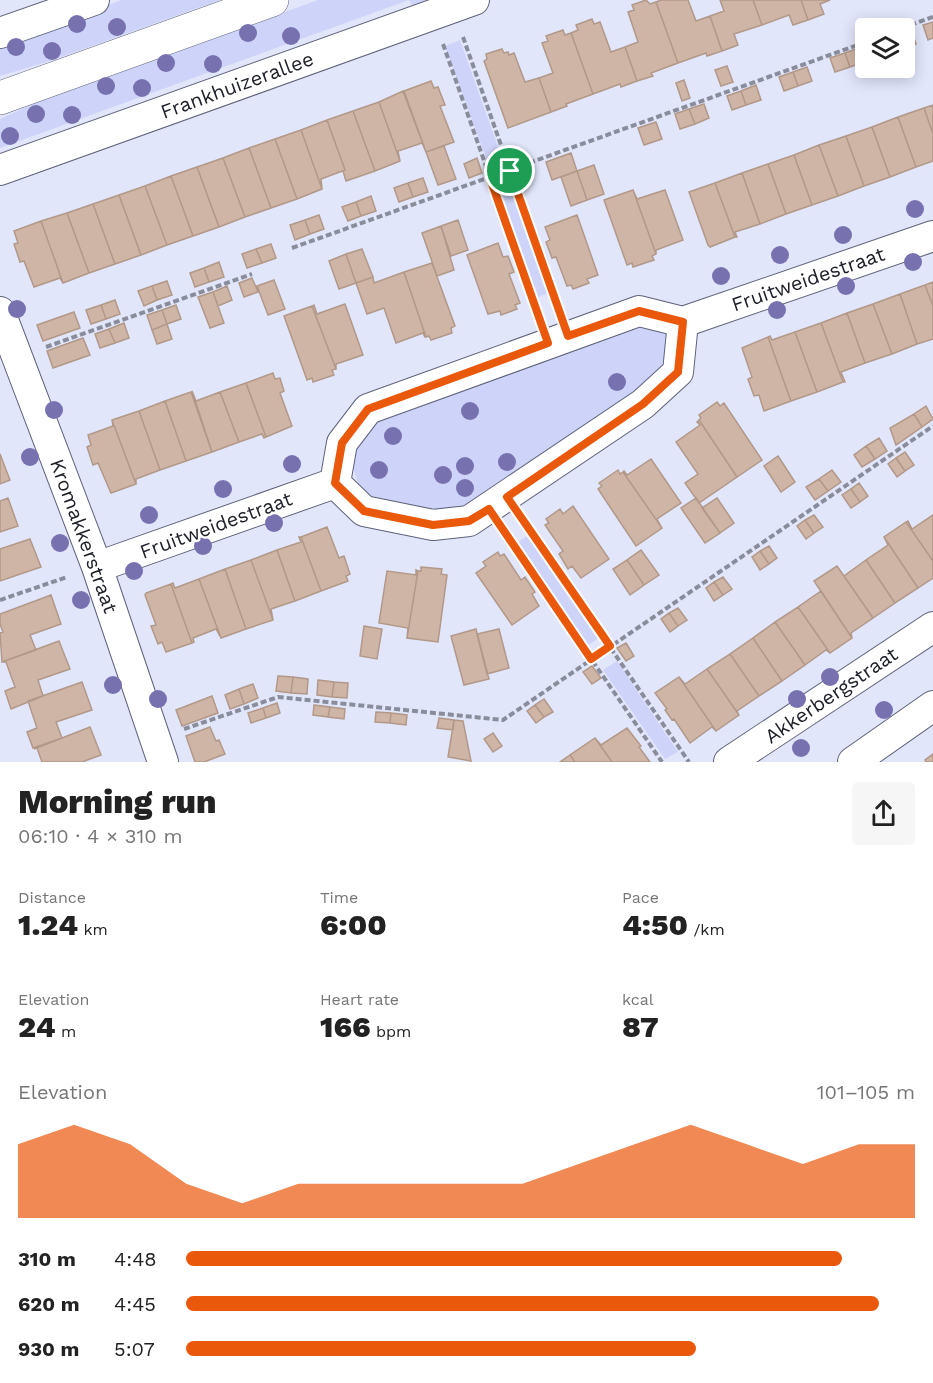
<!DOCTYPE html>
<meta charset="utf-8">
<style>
:root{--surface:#fff;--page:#f6f6f6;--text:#222;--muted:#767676;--accent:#ea580c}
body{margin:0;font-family:"Work Sans",sans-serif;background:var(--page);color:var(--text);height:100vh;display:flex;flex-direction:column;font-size:22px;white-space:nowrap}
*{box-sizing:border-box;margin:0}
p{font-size:20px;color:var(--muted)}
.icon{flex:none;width:33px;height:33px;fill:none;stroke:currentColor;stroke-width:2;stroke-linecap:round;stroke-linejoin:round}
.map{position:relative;height:762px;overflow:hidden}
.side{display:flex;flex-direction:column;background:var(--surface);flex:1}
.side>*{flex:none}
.controls{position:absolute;left:855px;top:18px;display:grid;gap:12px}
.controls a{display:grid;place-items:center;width:60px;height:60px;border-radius:6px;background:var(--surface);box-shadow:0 3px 15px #0003;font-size:30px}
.pin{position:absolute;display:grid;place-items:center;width:51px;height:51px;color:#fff;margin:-26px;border:3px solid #fff;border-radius:50%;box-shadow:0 2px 6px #0007}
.round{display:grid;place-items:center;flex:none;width:63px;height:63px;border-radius:6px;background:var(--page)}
.head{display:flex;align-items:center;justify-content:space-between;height:102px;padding:0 18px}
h1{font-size:33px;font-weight:800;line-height:45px}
.metrics{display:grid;grid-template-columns:repeat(3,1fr);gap:9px;height:102px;padding:6px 18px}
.metrics div{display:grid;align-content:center}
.metrics b{font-size:30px;font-weight:800}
.metrics small{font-size:16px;font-weight:400}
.metrics p{font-size:16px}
.chart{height:168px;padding:12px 18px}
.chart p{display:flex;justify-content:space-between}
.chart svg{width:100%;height:108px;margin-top:6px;fill:var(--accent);opacity:.7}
ul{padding:0 18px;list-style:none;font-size:20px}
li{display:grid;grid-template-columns:96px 72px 1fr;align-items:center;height:45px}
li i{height:15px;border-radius:8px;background:var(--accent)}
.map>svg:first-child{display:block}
.green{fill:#ced4f9}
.building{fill:#cfb5a6;stroke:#b19889;stroke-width:1.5}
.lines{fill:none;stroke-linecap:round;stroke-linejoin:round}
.minor-casing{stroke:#5e6279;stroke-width:32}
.secondary-casing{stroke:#5e6279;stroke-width:34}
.path{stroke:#898c9b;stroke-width:4;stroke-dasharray:6 3;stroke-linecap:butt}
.minor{stroke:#fff;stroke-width:30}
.secondary{stroke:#fff;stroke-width:33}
.tree{fill:#7871b0}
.route-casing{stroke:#fff;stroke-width:12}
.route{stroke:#ea580c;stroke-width:8}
.labels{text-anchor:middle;stroke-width:5;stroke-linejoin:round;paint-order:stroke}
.street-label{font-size:20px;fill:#1d1f28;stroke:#fff}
</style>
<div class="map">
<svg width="933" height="762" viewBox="0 0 933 762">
<rect width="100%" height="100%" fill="#e2e6fb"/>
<!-- green -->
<path class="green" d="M 122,0 L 220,0 L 50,61 L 0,76 L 0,44 Z
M 318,0 L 439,0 L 414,8 L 409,0 L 0,148 L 0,119 L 44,99 Z
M 460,40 L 503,161 L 489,166 L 445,46 Z
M 510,180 L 550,293 L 535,298 L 495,186 Z
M 653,322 L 668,334 C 666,356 666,363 651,380 L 464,508 L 443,513 L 374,501 L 359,487 L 353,467 L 358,439 L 375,419 Z
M 530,534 L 600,637 L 587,646 L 517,543 Z
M 617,661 L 678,752 L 665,759 L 603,670 Z"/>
<!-- building -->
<path class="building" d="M 646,0 L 650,4 L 656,2 L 678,63 L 651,73 L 653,76 L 637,81 L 625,47 L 638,42 L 628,12 L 634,10 L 632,5 Z
M 661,0 L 688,0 L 696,21 L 710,16 L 722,51 L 707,56 L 706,53 L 678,63 L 656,2 Z
M 720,0 L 753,0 L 762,25 L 734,34 L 738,45 L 722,51 L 710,16 L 724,11 Z
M 753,0 L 801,0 L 808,20 L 793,25 L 789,15 L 762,25 Z
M 801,0 L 830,0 L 820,4 L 824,14 L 808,20 Z
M 592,19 L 594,24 L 600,22 L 611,52 L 625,47 L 637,81 L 621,87 L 620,84 L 593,94 L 571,33 L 578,30 L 576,25 Z
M 933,22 L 933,38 L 928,40 L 923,25 Z
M 911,29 L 916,44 L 904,48 L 904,32 Z
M 563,30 L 565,35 L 571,33 L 593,94 L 566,104 L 567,106 L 551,112 L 539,78 L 553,73 L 542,43 L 548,41 L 546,36 Z
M 859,48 L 864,62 L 850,67 L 845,53 Z
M 502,49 L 504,53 L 508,52 L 509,55 L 514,53 L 525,82 L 539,78 L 551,112 L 508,128 L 484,61 L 487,59 L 486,54 Z
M 845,53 L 850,67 L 835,72 L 830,58 Z
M 727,66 L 733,82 L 721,86 L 715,70 Z
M 807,67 L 812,81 L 798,86 L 793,72 Z
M 793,72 L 798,86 L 784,91 L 779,77 Z
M 684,80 L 690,98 L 682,101 L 676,83 Z
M 431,81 L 434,88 L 438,87 L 445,105 L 440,106 L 454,142 L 426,152 L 404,91 Z
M 756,85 L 761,100 L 746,105 L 741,91 Z
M 403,91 L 426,152 L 422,143 L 398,151 L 400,161 L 379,102 Z
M 741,91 L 746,105 L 732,110 L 727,96 Z
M 379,102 L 400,161 L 375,171 L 353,111 Z
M 704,104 L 709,118 L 695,124 L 689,109 Z
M 933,105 L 933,134 L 924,108 Z
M 924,108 L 933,134 L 933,161 L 916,167 L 898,117 Z
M 689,109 L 695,124 L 680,129 L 675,114 Z
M 353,111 L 375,171 L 346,181 L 343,171 L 345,170 L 327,120 Z
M 898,117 L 916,167 L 890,177 L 872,127 Z
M 327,120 L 345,170 L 321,179 L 322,189 L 301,130 Z
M 656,122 L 662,139 L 644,145 L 638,128 Z
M 872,127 L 890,177 L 864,186 L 846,136 Z
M 301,130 L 322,189 L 297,199 L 275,139 Z
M 846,136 L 864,186 L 838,196 L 819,145 Z
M 275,139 L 297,199 L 271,208 L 249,148 Z
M 819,145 L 838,196 L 812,205 L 794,155 Z
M 444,146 L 456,179 L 438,185 L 426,152 Z
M 249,148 L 271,208 L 245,217 L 223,158 Z
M 571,153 L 577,171 L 552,180 L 546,162 Z
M 794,155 L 812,205 L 786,214 L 768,164 Z
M 223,158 L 245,217 L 219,227 L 197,167 Z
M 477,158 L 482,173 L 469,178 L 464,164 Z
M 768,164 L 786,214 L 760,224 L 742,173 Z
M 594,165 L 604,194 L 587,200 L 577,171 Z
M 197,167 L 219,227 L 193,236 L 171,176 Z
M 577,171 L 587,200 L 571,206 L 561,177 Z
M 742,173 L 760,224 L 735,232 L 737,237 L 735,237 L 715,183 Z
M 171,176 L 193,236 L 167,245 L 145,186 Z
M 423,178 L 428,192 L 413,197 L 408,183 Z
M 408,183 L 413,197 L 399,202 L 394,188 Z
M 715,183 L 735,237 L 710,247 L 708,245 L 689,192 Z
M 145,186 L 167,245 L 141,255 L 119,195 Z
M 633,190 L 637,199 L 665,190 L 683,240 L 656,250 L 656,254 Z
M 633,190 L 656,254 L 652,256 L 654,260 L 633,267 L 632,263 L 627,265 L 604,200 Z
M 119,195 L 141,255 L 115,264 L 93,204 Z
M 371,196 L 376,211 L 361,216 L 356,202 Z
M 356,202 L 361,216 L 348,221 L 342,207 Z
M 93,204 L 115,264 L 89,273 L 67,213 Z
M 67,213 L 89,273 L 63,283 L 41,221 Z
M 319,215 L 324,229 L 310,234 L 305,220 Z
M 577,215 L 598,275 L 587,279 L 589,283 L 573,289 L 571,285 L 567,286 L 556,257 L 552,258 L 546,242 L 550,240 L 545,227 Z
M 305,220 L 310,234 L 295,240 L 290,225 Z
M 458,220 L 468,250 L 451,256 L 441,226 Z
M 41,221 L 63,283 L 60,278 L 34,287 L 24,261 L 20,262 L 14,244 L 18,243 L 14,231 Z
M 441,226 L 454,270 L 437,276 L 422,233 Z
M 498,243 L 503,257 L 508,256 L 514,272 L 509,274 L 520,303 L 515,305 L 517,309 L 501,315 L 500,311 L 488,314 L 467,255 Z
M 271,244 L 276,258 L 262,263 L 256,249 Z
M 256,249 L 262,263 L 247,268 L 242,254 Z
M 362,249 L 373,277 L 356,283 L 346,254 Z
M 346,254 L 356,283 L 339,289 L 329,261 Z
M 219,262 L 224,277 L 209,282 L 204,268 Z
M 432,263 L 455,326 L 451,328 L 452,333 L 431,340 L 429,336 L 426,337 L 404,272 Z
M 204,268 L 209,282 L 195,287 L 190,273 Z
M 404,272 L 426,337 L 425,337 L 423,333 L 396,343 L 384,308 L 367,314 L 356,283 L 373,277 L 374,283 Z
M 252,278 L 258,292 L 244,297 L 239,283 Z
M 274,280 L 285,309 L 268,315 L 257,286 Z
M 167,281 L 172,295 L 157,300 L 152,286 Z
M 933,282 L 933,306 L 925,285 Z
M 925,285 L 933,306 L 933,339 L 917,344 L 900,294 Z
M 152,286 L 157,300 L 144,306 L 138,291 Z
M 227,286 L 232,300 L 218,306 L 213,292 Z
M 213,292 L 224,323 L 210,328 L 198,297 Z
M 900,294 L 917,344 L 892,354 L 873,304 Z
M 115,300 L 120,314 L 106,319 L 101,305 Z
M 345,304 L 363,355 L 336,364 L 336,369 L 312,306 L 314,305 L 317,314 Z
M 873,304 L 892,354 L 865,363 L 847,313 Z
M 101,305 L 106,319 L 91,324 L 86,310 Z
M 176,305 L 181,319 L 167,324 L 162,310 Z
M 312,306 L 336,369 L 332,370 L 334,375 L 313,382 L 312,378 L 307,380 L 284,316 Z
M 162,310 L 167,324 L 152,330 L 147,315 Z
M 74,312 L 80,328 L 43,341 L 37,325 Z
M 847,313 L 865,363 L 841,372 L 845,382 L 843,382 L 821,323 Z
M 124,323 L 129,338 L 115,343 L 109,329 Z
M 821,323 L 843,382 L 817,392 L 795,332 Z
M 167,324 L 172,339 L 157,344 L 152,330 Z
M 109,329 L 115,343 L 100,348 L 95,334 Z
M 795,332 L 817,392 L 791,401 L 768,337 L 770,336 L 772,340 Z
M 768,337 L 791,401 L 764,411 L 759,395 L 754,396 L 748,379 L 752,377 L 742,348 Z
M 83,338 L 90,355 L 53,368 L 47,351 Z
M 273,373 L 275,379 L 280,378 L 284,391 L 280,393 L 292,426 L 266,437 L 246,383 Z
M 246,383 L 266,437 L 264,438 L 262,434 L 239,442 L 220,392 Z
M 192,391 L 196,401 L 220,392 L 239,442 L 212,452 Z
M 191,392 L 212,452 L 186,461 L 165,401 Z
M 165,401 L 186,461 L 160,470 L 139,411 Z
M 717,402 L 720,406 L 724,403 L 762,460 L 737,477 L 699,420 L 701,418 L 699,415 Z
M 926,406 L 933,419 L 922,427 L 914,414 Z
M 139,411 L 160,470 L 136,479 L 136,484 L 112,420 Z
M 914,414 L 922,427 L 896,445 L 890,428 Z
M 112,420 L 136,484 L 111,493 L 98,463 L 93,465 L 87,447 L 91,445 L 88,435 L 113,426 Z
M 699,420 L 737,477 L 699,503 L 685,483 L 698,474 L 676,442 L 700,425 L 697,422 Z
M 879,438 L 887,451 L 875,459 L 866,446 Z
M 866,446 L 875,459 L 862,467 L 854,455 Z
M 905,452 L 914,465 L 905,471 L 896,458 Z
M 0,454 L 10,480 L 0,484 Z
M 778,456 L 795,482 L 781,492 L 764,466 Z
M 896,458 L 905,471 L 897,477 L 888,464 Z
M 651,459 L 681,503 L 657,519 L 662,528 L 623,472 L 624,471 L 627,475 Z
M 618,470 L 620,474 L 623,472 L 662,528 L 636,546 L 598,489 L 602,486 L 599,483 Z
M 832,470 L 841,482 L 828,491 L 819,479 Z
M 819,479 L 828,491 L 815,500 L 806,487 Z
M 859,483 L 868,496 L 860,502 L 851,489 Z
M 851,489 L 860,502 L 851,508 L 842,495 Z
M 8,498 L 18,526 L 0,532 L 0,501 Z
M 696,498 L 720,533 L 705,543 L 681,508 Z
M 717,498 L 734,523 L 720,533 L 702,508 Z
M 573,506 L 609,559 L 581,578 L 572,566 L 568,569 L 559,554 L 563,551 L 545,525 L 549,523 L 546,519 L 560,509 L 563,514 Z
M 814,515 L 823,527 L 814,533 L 805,520 Z
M 933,515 L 933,561 L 906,522 L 908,521 L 912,529 Z
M 805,520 L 814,533 L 806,539 L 797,526 Z
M 906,522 L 933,561 L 933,578 L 918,588 L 884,537 Z
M 327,527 L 339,558 L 344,556 L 350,574 L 346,576 L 348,581 L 321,591 L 301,537 Z
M 299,537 L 301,537 L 321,591 L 295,601 L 277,550 L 301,542 Z
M 884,537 L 918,588 L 895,603 L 866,560 L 888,545 Z
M 30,539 L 41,567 L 0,581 L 0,549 Z
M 769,546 L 777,558 L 769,564 L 760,551 Z
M 277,550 L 295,601 L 271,609 L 273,620 L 251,560 Z
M 641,550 L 659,575 L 644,585 L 627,560 Z
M 760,551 L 769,564 L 760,570 L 752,557 Z
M 498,552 L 500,556 L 504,554 L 521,580 L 525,577 L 535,592 L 532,594 L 539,606 L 512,625 L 476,573 L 486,566 L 483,562 Z
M 251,560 L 273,620 L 246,629 L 225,569 Z
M 627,560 L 644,585 L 630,595 L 613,569 Z
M 866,560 L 895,603 L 873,618 L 844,576 Z
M 837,566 L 873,618 L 851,633 L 852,638 L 814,581 Z
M 421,567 L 442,569 L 441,574 L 447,575 L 438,642 L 407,638 L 418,571 L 421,571 Z
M 225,569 L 246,629 L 221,638 L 199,579 Z
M 416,570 L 418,571 L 407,638 L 408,628 L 379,623 L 387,571 L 416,575 Z
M 723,577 L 732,589 L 723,595 L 714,582 Z
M 199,579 L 221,638 L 216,629 L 193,638 L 194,642 L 192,643 L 171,584 L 173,583 L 175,588 Z
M 714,582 L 723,595 L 714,601 L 706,588 Z
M 171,584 L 192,643 L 166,652 L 162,642 L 158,644 L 151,626 L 156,625 L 145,595 L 146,593 Z
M 821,591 L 852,638 L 830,653 L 798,607 Z
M 51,595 L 61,624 L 30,635 L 36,650 L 2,662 L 0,633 L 3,632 L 0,624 L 0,614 Z
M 798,607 L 830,653 L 826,650 L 805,665 L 775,622 Z
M 678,608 L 687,620 L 678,626 L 669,613 Z
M 669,613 L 678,626 L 670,632 L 661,619 Z
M 775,622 L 805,665 L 782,681 L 753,638 Z
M 364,626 L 382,629 L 377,659 L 360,656 Z
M 476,629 L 489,679 L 464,685 L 451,636 Z
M 499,629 L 509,668 L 487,674 L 477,634 Z
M 753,638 L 782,681 L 759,696 L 730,654 Z
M 59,641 L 70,669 L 38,680 L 43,696 L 11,709 L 5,691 L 15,687 L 6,662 L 2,662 Z
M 626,643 L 634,656 L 626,661 L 617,648 Z
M 730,654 L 759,696 L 737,711 L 739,715 L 707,669 Z
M 592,666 L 601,678 L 592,684 L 583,672 Z
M 707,669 L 739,715 L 716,731 L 679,677 L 685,684 Z
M 278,676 L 293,677 L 291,693 L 276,691 Z
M 293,677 L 308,679 L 307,694 L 291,693 Z
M 679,677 L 716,731 L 712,727 L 690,743 L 674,719 L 672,720 L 665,710 L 667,709 L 655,693 Z
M 318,680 L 334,682 L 332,697 L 317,695 Z
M 82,682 L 92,710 L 56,722 L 62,738 L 33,748 L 27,732 L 37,728 L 28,701 Z
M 334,682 L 348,683 L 347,698 L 332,697 Z
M 253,684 L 258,698 L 244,704 L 239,689 Z
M 239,689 L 244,704 L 230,709 L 225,695 Z
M 212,696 L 218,713 L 182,726 L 176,710 Z
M 544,699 L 553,712 L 544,717 L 535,705 Z
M 277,703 L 280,713 L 266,718 L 263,708 Z
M 314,705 L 330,707 L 328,717 L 313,715 Z
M 535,705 L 544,717 L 536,723 L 527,711 Z
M 330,707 L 345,709 L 344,719 L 328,717 Z
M 263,708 L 266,718 L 251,723 L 248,713 Z
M 376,712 L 391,713 L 390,723 L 375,722 Z
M 391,713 L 407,715 L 406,725 L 390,723 Z
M 439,718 L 454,720 L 453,730 L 437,728 Z
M 454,720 L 463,721 L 471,761 L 448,757 Z
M 90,727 L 101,755 L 82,762 L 42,762 L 37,748 L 34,749 Z
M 210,727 L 216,741 L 219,740 L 225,754 L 204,762 L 195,762 L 186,736 Z
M 627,728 L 641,746 L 639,747 L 650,762 L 612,762 L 595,738 L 601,745 Z
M 493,733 L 502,746 L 493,752 L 484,739 Z
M 595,738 L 612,762 L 575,762 L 570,755 Z
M 933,754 L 933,762 L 926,762 L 925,760 Z
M 570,755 L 575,762 L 560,762 Z"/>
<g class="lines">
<!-- minor casing -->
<g class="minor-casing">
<path id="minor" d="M 0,33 L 94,0
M 0,170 L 474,0
M 0,312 L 97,567 L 163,762
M 335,483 L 342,443 L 368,409 L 639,311 L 683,322 L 933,236
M 335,483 L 364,511 L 433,525 L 469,521 L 643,404 L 678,372 L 683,322
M 97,567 L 335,483
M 729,762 L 933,627
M 853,762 L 933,706"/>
</g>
<!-- secondary casing -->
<g class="secondary-casing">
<path id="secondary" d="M 0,98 L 272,0"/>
</g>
<!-- path -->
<path class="path" d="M 902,28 L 933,17
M 463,37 L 558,307
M 443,44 L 538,314
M 292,248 L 866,42
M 46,347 L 252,274
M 524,522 L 689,762
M 506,535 L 662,762
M 0,600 L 67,577
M 184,729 L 278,697 L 503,720 L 933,426"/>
<!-- minor -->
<use href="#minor" class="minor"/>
<!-- secondary -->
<use href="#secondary" class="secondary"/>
</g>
<!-- trees -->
<g class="tree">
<circle cx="77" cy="24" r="9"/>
<circle cx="117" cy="27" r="9"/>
<circle cx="248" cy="33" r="9"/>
<circle cx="291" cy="36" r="9"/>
<circle cx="16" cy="47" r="9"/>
<circle cx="52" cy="51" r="9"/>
<circle cx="166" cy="63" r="9"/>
<circle cx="213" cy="64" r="9"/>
<circle cx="106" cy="86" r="9"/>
<circle cx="142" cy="88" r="9"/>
<circle cx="36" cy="114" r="9"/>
<circle cx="72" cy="115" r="9"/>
<circle cx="10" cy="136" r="9"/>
<circle cx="915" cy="209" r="9"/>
<circle cx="843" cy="235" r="9"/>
<circle cx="780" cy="255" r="9"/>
<circle cx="913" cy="262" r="9"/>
<circle cx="721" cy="276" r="9"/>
<circle cx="846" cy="286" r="9"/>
<circle cx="17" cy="309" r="9"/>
<circle cx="777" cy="310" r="9"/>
<circle cx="617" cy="382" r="9"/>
<circle cx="54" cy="410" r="9"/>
<circle cx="470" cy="411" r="9"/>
<circle cx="393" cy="436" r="9"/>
<circle cx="30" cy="457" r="9"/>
<circle cx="507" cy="462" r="9"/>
<circle cx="292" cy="464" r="9"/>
<circle cx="465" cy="466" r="9"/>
<circle cx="379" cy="470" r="9"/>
<circle cx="443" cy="475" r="9"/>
<circle cx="465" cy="488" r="9"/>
<circle cx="223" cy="489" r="9"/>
<circle cx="149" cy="515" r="9"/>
<circle cx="274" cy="523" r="9"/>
<circle cx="60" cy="543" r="9"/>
<circle cx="203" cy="546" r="9"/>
<circle cx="134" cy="571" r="9"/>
<circle cx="81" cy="600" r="9"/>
<circle cx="830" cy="677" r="9"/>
<circle cx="113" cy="685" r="9"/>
<circle cx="158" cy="699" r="9"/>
<circle cx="797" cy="699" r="9"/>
<circle cx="884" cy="710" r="9"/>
<circle cx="801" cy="748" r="9"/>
</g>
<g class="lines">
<!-- route casing -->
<g class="route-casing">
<path id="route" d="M 510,171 L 568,336 L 639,311 L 683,322 L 678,372 L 643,404 L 507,497 L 610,646 L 591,659 L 489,509 L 469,521 L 433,525 L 364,511 L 335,483 L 342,443 L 368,409 L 548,343 L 490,178 Z"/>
</g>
<!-- route -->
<use href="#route" class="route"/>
</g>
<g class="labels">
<!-- street labels -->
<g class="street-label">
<text transform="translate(237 85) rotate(-20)" y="7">Frankhuizerallee</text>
<text transform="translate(808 279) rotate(-19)" y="7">Fruitweidestraat</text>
<text transform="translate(216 525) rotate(-20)" y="7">Fruitweidestraat</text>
<text transform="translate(84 536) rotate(70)" y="7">Kromakkerstraat</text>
<text transform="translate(831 695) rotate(-34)" y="7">Akkerbergstraat</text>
</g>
</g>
</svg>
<div class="controls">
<a><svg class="icon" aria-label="layers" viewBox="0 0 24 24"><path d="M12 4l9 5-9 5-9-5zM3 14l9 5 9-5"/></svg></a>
</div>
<div class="pin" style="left:510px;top:171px;background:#1e9e55"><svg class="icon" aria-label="arrive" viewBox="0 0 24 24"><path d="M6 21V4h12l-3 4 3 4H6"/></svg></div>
</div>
<section class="side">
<div class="head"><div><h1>Morning run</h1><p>06:10 · 4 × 310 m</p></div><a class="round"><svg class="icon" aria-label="share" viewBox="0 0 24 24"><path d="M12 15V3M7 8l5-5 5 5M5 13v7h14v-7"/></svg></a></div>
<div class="metrics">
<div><p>Distance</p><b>1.24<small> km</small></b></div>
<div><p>Time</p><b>6:00</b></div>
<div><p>Pace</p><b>4:50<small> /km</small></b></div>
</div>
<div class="metrics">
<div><p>Elevation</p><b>24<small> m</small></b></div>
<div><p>Heart rate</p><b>166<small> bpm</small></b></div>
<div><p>kcal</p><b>87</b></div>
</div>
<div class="chart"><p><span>Elevation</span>101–105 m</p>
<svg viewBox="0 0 160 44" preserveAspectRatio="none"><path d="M0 44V14L10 6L20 14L30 30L40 38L50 30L60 30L70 30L80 30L90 30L100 22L110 14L120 6L130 14L140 22L150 14L160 14V44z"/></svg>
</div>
<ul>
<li><b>310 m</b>4:48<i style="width:90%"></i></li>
<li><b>620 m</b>4:45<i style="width:95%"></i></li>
<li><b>930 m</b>5:07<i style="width:70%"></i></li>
</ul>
</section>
